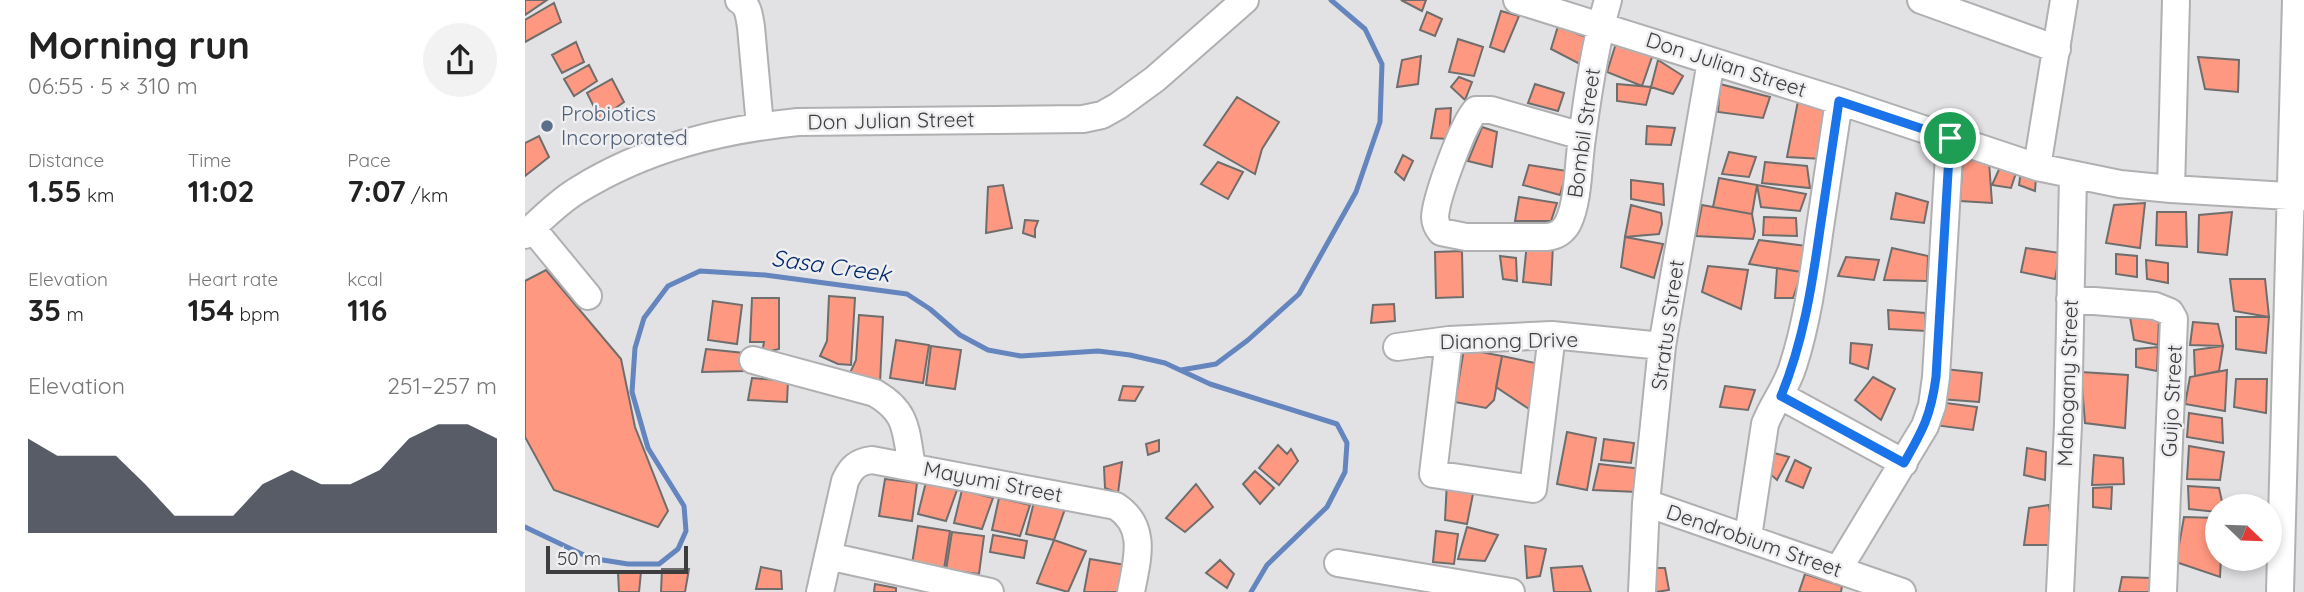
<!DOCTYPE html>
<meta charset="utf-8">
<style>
:root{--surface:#fff;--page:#f2f2f2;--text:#222;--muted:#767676;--accent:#111827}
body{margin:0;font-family:Quicksand,sans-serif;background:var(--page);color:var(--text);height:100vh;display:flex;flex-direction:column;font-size:26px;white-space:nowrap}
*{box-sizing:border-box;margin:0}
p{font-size:23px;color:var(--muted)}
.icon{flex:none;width:38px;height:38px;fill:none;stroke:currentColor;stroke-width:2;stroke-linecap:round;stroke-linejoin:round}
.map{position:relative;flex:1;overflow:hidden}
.side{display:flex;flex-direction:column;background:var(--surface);width:525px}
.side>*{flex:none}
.needle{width:46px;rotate:113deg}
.fabs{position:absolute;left:1680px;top:494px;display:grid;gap:14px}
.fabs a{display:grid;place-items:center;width:77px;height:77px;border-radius:50%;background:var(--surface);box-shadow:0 4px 10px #0003;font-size:35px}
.scale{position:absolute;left:21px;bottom:18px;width:142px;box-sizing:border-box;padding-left:7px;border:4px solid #3d3d3e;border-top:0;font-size:19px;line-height:24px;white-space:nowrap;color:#3d3d3e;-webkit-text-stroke:5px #efeff2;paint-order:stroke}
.pin{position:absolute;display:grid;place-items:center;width:60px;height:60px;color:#fff;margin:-30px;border:4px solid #fff;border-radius:50%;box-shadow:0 2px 7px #0007}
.round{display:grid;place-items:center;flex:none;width:74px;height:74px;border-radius:37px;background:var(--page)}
.head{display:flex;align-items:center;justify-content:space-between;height:119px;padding:0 28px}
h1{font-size:38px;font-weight:700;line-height:52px}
.stats{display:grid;grid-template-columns:repeat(3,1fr);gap:10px;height:119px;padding:7px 28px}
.stats div{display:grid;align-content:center}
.stats b{font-size:30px;font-weight:700}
.stats small{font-size:19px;font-weight:400}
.stats p{font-size:19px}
.chart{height:196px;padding:14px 28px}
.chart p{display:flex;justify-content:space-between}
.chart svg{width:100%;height:126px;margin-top:7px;fill:var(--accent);opacity:.7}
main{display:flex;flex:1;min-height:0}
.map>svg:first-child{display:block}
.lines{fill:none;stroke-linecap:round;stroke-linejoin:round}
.stream{stroke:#6485bd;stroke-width:5}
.building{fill:#ff9881;stroke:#706d6d;stroke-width:2}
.minor-casing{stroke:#b0b0b3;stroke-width:30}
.minor{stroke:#fff;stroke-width:26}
.route-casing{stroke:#fff;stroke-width:14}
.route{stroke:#1a73e8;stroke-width:9}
.service-dot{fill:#5c6f8a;stroke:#efeff2;stroke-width:2.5}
.labels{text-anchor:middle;stroke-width:5;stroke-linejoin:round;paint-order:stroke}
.street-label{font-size:21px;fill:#3d3d3e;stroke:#efeff2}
.service-label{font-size:21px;fill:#4e5e75;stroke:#efeff2;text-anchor:start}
.water-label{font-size:23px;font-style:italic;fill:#00296d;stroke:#efeff2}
</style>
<main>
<section class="side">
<div class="head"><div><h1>Morning run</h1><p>06:55 · 5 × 310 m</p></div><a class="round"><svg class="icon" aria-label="share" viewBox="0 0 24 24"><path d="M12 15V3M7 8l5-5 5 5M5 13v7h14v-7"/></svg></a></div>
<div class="stats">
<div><p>Distance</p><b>1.55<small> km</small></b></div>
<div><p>Time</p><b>11:02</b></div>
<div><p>Pace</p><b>7:07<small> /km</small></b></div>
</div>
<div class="stats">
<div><p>Elevation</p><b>35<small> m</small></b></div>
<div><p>Heart rate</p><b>154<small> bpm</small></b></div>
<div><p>kcal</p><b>116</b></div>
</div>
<div class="chart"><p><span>Elevation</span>251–257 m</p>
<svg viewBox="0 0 160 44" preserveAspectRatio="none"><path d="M0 44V11L10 17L20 17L30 17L40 27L50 38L60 38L70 38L80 27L90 22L100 27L110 27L120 22L130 11L140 6L150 6L160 11V44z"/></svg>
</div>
</section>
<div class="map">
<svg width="1779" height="592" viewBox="0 0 1779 592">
<rect width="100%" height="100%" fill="#e2e2e4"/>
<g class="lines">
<!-- stream -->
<path class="stream" d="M 656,370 L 691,364 L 723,340 L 774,294 L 831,192 L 855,122 L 857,64 L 840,29 L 806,0
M 0,527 L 65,558 L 103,564 L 134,564 L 153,549 L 161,531 L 159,506 L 123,448 L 107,392 L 110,348 L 119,318 L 143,286 L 175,271 L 240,275 L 382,294 L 405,309 L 435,335 L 463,350 L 496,356 L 573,351 L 605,355 L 640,363 L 685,384 L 812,424 L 822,443 L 820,472 L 802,507 L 742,565 L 726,592"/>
</g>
<!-- building -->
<path class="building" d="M 0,0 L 22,0 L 0,15 Z
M 876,0 L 901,0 L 897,11 Z
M 29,3 L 36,22 L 0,42 L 0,20 Z
M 976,11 L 994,16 L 979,52 L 965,47 Z
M 902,12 L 917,19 L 910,36 L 895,30 Z
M 1033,26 L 1063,38 L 1055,64 L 1026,49 Z
M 1093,37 L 1127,57 L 1117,86 L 1082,72 Z
M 933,39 L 958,47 L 949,76 L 924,72 Z
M 51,42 L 59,62 L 37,73 L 27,55 Z
M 896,56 L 893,84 L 872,87 L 877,60 Z
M 1673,57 L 1714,60 L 1713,92 L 1680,89 Z
M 1133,60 L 1158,76 L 1148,94 L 1126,87 Z
M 64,65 L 72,81 L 49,96 L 39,79 Z
M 934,77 L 947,82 L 940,100 L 926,87 Z
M 87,79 L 99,102 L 75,119 L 62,93 Z
M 1010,84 L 1039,93 L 1033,111 L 1003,103 Z
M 1092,84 L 1126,87 L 1121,105 L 1092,101 Z
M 1195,84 L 1245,97 L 1238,118 L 1193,112 Z
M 712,97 L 754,122 L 737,149 L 730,174 L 679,145 Z
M 1273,101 L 1305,107 L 1298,159 L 1262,157 Z
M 926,108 L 924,139 L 906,138 L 911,109 Z
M 1122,126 L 1150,128 L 1146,145 L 1121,144 Z
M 957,127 L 972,132 L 967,167 L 943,161 Z
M 14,136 L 24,157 L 0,176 L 0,143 Z
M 1204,152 L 1231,157 L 1224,177 L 1197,174 Z
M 878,155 L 888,161 L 879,180 L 870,172 Z
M 1438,157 L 1464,162 L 1467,203 L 1435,201 Z
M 693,162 L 718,172 L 703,199 L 676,184 Z
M 1240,162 L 1282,166 L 1285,188 L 1237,183 Z
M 1004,165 L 1042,171 L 1035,195 L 998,185 Z
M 1476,165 L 1492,170 L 1486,188 L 1467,185 Z
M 1496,171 L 1511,177 L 1510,191 L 1494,185 Z
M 1194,178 L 1232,185 L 1227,214 L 1188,207 Z
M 1106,180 L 1138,184 L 1139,205 L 1106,199 Z
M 478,185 L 487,228 L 461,233 L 463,187 Z
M 1232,185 L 1281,194 L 1275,211 L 1236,207 Z
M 1371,193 L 1403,202 L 1399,223 L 1366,219 Z
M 994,197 L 1032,203 L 1026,221 L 990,221 Z
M 1620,203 L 1615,248 L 1581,243 L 1589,205 Z
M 1106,205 L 1136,213 L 1137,224 L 1134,234 L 1100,237 Z
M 1177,205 L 1227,214 L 1230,231 L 1228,239 L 1171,236 Z
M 1632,212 L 1661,212 L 1662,247 L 1631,245 Z
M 1707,212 L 1702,255 L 1673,252 L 1674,215 Z
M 1239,217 L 1271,218 L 1272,236 L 1238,235 Z
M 500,220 L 513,221 L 510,229 L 510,237 L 498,233 Z
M 1100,237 L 1138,244 L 1129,278 L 1096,267 Z
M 1234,240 L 1282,246 L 1277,272 L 1224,264 Z
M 1002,243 L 1028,245 L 1026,285 L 998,282 Z
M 1367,248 L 1403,256 L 1402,281 L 1359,280 Z
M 1501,248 L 1535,253 L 1530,279 L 1496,272 Z
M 937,251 L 938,297 L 911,298 L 910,252 Z
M 1591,254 L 1612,256 L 1612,277 L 1591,274 Z
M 975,256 L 991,258 L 992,281 L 978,279 Z
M 1321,257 L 1354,260 L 1349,280 L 1313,276 Z
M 1621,260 L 1643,263 L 1643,283 L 1622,279 Z
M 1183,266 L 1223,270 L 1216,309 L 1177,292 Z
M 1252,268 L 1277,272 L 1268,298 L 1250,298 Z
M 21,270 L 96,359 L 110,427 L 143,511 L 133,527 L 29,490 L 0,437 L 0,281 Z
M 1705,279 L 1740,279 L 1744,317 L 1709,311 Z
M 304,296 L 330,298 L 326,365 L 313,364 L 295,356 L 302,341 Z
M 227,298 L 254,298 L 254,349 L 237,353 L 239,342 L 225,342 Z
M 188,301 L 217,305 L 212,344 L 183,340 Z
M 869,304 L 870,321 L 846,323 L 848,305 Z
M 1363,310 L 1400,313 L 1401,331 L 1364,329 Z
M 334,315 L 358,317 L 355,384 L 324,375 L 331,360 Z
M 1605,317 L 1634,319 L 1633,345 L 1609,340 Z
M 1711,317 L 1744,317 L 1741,353 L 1711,349 Z
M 1668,322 L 1693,324 L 1698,346 L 1665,345 Z
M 371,340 L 404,345 L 398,383 L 365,378 Z
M 1326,343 L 1347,345 L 1343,369 L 1325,363 Z
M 406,346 L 436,350 L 430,389 L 401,385 Z
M 1698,346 L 1694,371 L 1670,376 L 1669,350 Z
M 1633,347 L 1632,371 L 1611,367 L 1611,349 Z
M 181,349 L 219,353 L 220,371 L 177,372 Z
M 939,349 L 977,356 L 969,400 L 961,408 L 930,402 Z
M 977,356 L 1010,363 L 1007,391 L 1010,413 L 971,387 Z
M 1419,369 L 1457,373 L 1454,402 L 1415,399 Z
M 1702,370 L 1700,411 L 1660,404 L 1665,377 Z
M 1556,372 L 1603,375 L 1600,428 L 1560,423 Z
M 1348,377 L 1370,389 L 1356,420 L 1330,400 Z
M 227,378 L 263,381 L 262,402 L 223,400 Z
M 1711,379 L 1742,379 L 1741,413 L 1709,407 Z
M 598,386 L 618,387 L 610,401 L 594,400 Z
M 1200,386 L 1230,390 L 1223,410 L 1195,407 Z
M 1413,402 L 1452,407 L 1448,430 L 1409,425 Z
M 1664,413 L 1697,418 L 1698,443 L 1662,437 Z
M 1042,432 L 1071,438 L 1062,490 L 1032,484 Z
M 1079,439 L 1109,443 L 1106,463 L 1076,460 Z
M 634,440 L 634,451 L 623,455 L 621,444 Z
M 753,445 L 762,454 L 766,449 L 773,461 L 754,485 L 734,468 Z
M 1664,446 L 1699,452 L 1695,480 L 1662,479 Z
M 1502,448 L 1521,452 L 1520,480 L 1499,475 Z
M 1249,453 L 1264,457 L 1252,480 L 1244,473 Z
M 1569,455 L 1598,458 L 1599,484 L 1567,485 Z
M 1270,460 L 1286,468 L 1278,488 L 1261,481 Z
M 597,462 L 593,493 L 580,488 L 579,467 Z
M 1074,464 L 1118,469 L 1112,492 L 1068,490 Z
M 730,471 L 749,488 L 735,504 L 718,484 Z
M 360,479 L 392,483 L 387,521 L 354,516 Z
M 922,481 L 949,489 L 942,524 L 920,520 Z
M 401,482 L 432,490 L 421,521 L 393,514 Z
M 671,484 L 688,507 L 660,532 L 641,518 Z
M 1663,486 L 1694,488 L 1698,506 L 1692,506 L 1692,512 L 1664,509 Z
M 1587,487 L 1586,509 L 1568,507 L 1568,488 Z
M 437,490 L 468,498 L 457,529 L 429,523 Z
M 474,498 L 505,505 L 495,536 L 467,530 Z
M 509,502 L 540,509 L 529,540 L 501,534 Z
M 1524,505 L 1529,545 L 1499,545 L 1504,508 Z
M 1659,517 L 1692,518 L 1692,558 L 1696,558 L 1695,577 L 1651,562 Z
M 393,526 L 425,531 L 419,569 L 387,564 Z
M 942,527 L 973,535 L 960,561 L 933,559 Z
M 911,531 L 933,534 L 929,564 L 908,562 Z
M 427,532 L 459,536 L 454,574 L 421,570 Z
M 468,535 L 502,541 L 499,558 L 465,552 Z
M 529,540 L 561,551 L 543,592 L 512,583 Z
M 1000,546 L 1021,549 L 1015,576 L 1002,578 Z
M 565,559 L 601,565 L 595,592 L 559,592 Z
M 695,560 L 709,574 L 702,588 L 681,573 Z
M 1057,566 L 1066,592 L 1029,592 L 1026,568 Z
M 236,567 L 256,571 L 257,589 L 231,589 Z
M 1126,568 L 1140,568 L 1144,590 L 1131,592 Z
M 137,569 L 164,569 L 160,592 L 136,592 Z
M 93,572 L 116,572 L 114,592 L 94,592 Z
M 1280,574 L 1317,586 L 1316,592 L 1274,592 Z
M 1597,577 L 1626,578 L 1624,592 L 1594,592 Z
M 350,584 L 371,588 L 371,592 L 349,592 Z"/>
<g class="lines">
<!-- minor casing -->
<g class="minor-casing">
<path id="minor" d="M 214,0 C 224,6 224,16 226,27 L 235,126
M 992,0 L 1314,101 L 1512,167 L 1595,184 L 1646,189 L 1779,197
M 1396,0 L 1532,49
M 1057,136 L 966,110 L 951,110 C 938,123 911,198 910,217 C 910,223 912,227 916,232 L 941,237 L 1022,237 C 1032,236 1038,232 1043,223 C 1054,200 1053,163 1057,138 C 1063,92 1070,44 1083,0
M 1512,167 L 1539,0
M 1646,189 L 1651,0
M 7,228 L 63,296
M 0,235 C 16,219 35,201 53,190 C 121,148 195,130 273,122 L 558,119 L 577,115 L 593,106 L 630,79 L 720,0
M 1545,299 L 1630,306 L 1645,312 L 1649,319 L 1638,592
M 924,340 L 908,474 L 1008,489 L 1027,335
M 872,347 L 924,340 L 1027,335 L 1137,346
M 228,360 L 350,393 C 384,413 380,431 387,466
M 1256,396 L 1379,463
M 1121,503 L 1377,592
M 1223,537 L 1240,424 C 1248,403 1262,387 1268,366 C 1282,323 1288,278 1294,234 C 1301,190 1307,145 1314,101
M 303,556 L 465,592
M 813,563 L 986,592
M 1313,570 L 1400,426 L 1407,406 L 1411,377 L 1425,138
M 295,592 L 320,481 C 326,468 332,462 347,460 L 591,506 C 623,527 612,560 606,592
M 1117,592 L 1121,503 L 1137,346 L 1186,61
M 1535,592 L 1543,425 L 1548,175
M 1755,592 L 1771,0"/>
</g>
<!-- minor -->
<use href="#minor" class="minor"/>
</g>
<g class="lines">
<!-- route casing -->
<g class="route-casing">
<path id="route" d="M 1314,101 L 1425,138 L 1411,377 C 1406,415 1398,430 1379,463 L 1256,396 C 1278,343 1287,286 1295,229 C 1301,186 1308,144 1314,101 Z"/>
</g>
<!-- route -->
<use href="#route" class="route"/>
</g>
<!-- markers -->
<circle class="service-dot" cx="22" cy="126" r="7"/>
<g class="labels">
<!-- street labels -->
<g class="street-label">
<text transform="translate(1201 65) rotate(18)" y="7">Don Julian Street</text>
<text transform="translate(366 121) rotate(-1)" y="7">Don Julian Street</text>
<text transform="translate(1059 133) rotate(-82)" y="7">Bombil Street</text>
<text transform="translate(1143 325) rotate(-82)" y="7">Stratus Street</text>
<text transform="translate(984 341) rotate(-1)" y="7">Dianong Drive</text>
<text transform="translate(1543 383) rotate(-88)" y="7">Mahogany Street</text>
<text transform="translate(1647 401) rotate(-87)" y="7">Guijo Street</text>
<text transform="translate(468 482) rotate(11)" y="7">Mayumi Street</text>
<text transform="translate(1229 541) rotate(19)" y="7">Dendrobium Street</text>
</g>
<!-- service labels -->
<g class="service-label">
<text x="36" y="121">Probiotics<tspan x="36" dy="24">Incorporated</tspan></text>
</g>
<!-- water labels -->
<g class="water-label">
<text transform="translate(306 266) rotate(8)" y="8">Sasa Creek</text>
</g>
</g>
</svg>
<div class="fabs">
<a><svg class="needle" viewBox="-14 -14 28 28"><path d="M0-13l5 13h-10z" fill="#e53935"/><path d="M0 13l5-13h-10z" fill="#767676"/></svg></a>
</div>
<div class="scale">50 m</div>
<div class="pin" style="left:1425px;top:138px;background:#1e9e55"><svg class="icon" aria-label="arrive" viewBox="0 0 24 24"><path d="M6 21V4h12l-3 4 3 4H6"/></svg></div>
</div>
</main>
